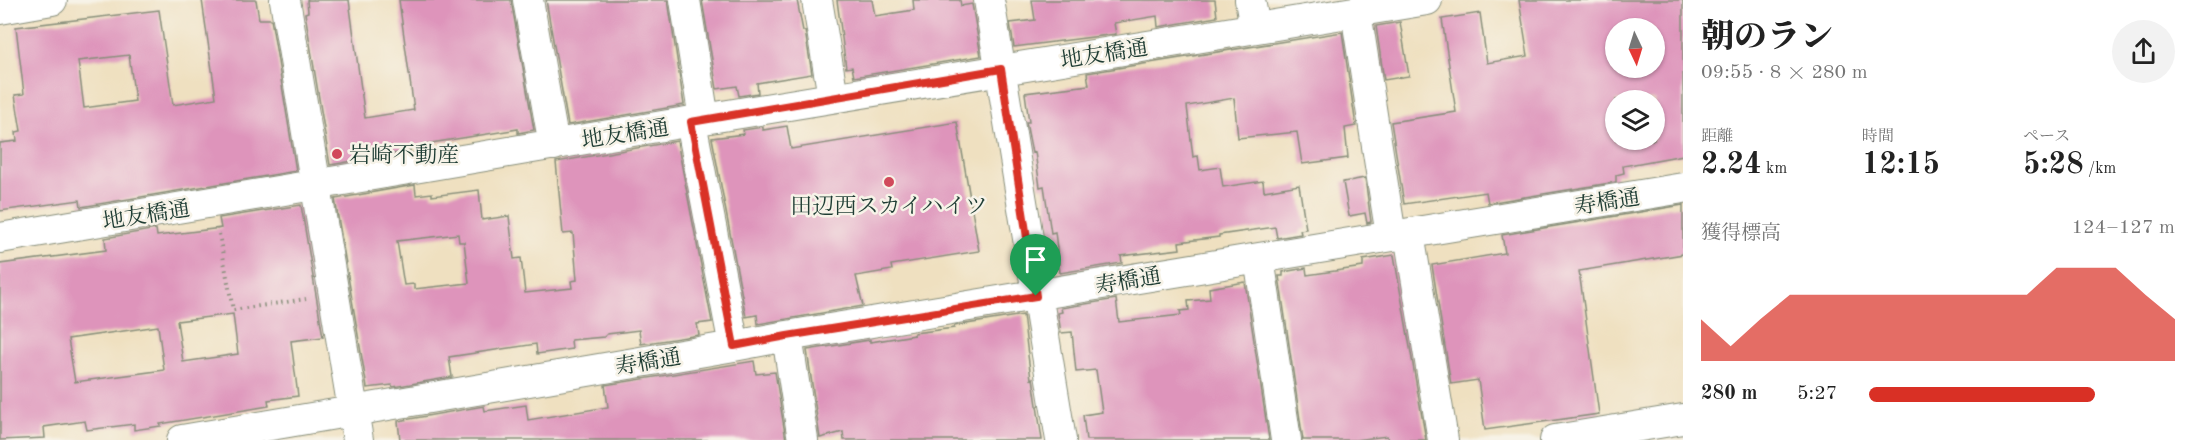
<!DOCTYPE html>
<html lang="ja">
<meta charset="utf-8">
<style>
:root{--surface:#fff;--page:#f2f2f2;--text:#222;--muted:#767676;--accent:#d93025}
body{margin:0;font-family:"Old Standard TT","Noto Serif JP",serif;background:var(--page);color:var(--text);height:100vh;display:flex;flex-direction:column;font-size:22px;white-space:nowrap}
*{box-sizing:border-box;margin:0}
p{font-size:20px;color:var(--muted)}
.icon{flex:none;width:33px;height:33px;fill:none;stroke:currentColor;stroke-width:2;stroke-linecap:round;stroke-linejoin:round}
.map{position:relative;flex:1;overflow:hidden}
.drawer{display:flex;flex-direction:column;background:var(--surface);width:510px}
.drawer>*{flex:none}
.needle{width:39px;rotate:176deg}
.controls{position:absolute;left:1605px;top:18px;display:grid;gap:12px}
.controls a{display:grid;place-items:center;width:60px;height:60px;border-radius:50%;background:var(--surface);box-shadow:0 2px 4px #0004;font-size:30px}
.pin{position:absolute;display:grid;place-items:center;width:51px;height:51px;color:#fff;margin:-62px -26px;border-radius:50% 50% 50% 0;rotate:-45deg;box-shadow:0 0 6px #0007}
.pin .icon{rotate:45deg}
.round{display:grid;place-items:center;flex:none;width:63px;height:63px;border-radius:32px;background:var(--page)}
.headline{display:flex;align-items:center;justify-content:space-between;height:102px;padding:0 18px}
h1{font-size:33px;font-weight:800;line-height:45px}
.metrics{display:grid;grid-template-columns:repeat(3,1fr);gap:9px;height:102px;padding:6px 18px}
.metrics div{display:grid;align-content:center}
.metrics b{font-size:30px;font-weight:800}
.metrics small{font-size:16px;font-weight:400}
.metrics p{font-size:16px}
.chart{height:168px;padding:12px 18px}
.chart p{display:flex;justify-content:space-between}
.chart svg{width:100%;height:108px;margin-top:6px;fill:var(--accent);opacity:.7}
ul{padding:0 18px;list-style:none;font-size:20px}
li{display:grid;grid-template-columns:96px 72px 1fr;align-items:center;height:45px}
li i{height:15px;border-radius:8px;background:var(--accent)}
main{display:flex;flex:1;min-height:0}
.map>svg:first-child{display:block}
.building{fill:#de94bb;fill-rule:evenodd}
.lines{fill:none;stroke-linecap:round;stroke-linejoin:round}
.minor-casing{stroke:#878e7a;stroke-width:32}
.path{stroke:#878e7a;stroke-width:4;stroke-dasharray:1.5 4.5;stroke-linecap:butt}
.minor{stroke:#fff;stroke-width:30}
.route-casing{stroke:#fff;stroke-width:12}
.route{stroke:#d93025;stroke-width:8}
.poi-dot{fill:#d1495b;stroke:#f7f3e8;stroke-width:2}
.labels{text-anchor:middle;stroke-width:5;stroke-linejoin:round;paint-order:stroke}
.street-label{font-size:22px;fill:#1f3d34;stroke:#f7f3e8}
.poi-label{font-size:22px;fill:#1f3d34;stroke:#f7f3e8;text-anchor:start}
</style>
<main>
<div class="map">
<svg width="1683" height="440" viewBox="0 0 1683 440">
<rect width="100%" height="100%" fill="#f7f3e8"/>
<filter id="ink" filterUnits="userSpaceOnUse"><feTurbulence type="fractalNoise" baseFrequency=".0167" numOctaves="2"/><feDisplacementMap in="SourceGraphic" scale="12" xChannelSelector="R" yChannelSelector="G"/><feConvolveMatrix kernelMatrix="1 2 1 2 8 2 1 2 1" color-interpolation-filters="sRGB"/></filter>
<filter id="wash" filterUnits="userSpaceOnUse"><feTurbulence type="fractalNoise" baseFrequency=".008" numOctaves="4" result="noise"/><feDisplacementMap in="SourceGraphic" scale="24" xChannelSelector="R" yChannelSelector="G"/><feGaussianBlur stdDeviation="1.35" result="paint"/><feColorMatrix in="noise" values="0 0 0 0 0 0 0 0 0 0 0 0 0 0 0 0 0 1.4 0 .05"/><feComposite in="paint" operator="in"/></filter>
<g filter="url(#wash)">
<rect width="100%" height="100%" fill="#efe0c0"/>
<g id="blocks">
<!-- building -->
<path class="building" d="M 202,0 L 256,0 L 259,19 L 271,19 L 296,171 L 81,207 L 80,200 L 0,211 L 0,143 L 17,141 L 16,132 L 21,131 L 15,95 L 24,94 L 16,27 L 159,10 L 173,105 L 216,98 ZM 129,55 L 135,101 L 84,108 L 78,61 Z
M 307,0 L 349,0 L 365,118 L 414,110 L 399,0 L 511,0 L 534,130 L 518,133 L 518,129 L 431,143 L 410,147 L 410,151 L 330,165 L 305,13 L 308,12 Z
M 546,0 L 668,0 L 684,105 L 568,125 Z
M 702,0 L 797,0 L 803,31 L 805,31 L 812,74 L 757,83 L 758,93 L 739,96 L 737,86 L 717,89 Z
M 837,0 L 872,0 L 875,16 L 914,10 L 913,0 L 960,0 L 961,6 L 972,4 L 981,56 L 854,77 L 852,67 L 846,68 Z
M 1032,0 L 1215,0 L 1217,17 L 1158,27 L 1157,16 L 1114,23 L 1116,34 L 1014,47 L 1010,23 L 1035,20 Z
M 1519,0 L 1683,0 L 1683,155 L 1623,166 L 1624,173 L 1616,175 L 1616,182 L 1488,203 L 1486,192 L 1404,204 L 1391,122 L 1456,112 L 1442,19 L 1480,13 L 1487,63 L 1528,56 ZM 1616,28 L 1654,28 L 1654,68 L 1616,68 ZM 1616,100 L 1654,100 L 1654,140 L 1616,140 Z
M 1400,22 L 1409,76 L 1384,80 L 1376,26 Z
M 1342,32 L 1356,126 L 1345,128 L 1348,158 L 1302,164 L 1297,132 L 1238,138 L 1234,98 L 1187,106 L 1193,157 L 1198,156 L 1200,170 L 1220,167 L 1223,187 L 1263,181 L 1264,191 L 1299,185 L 1306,229 L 1300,230 L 1301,234 L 1277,238 L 1275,227 L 1219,235 L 1219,237 L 1179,242 L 1180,249 L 1121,256 L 1122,263 L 1060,273 L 1055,232 L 1051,233 L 1044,186 L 1040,187 L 1035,152 L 1032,153 L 1026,122 L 1029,122 L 1025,93 L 1089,85 L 1087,73 Z
M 957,122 L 979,251 L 891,265 L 892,270 L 856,276 L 863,306 L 758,324 L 757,315 L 746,317 L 712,138 L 744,134 L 743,130 L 763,127 L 763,130 L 787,126 L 791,149 Z
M 677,141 L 712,322 L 697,324 L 699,335 L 641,344 L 639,330 L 607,334 L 604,337 L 571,340 L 572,349 L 537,354 L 536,344 L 449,357 L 452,377 L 393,387 L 392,385 L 367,388 L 335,199 L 415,185 L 416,195 L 432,193 L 432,196 L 479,190 L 482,220 L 509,216 L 514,259 L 521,258 L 525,293 L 572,288 L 571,281 L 577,280 L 573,233 L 563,234 L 556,162 ZM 458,234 L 459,242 L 464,242 L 469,283 L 414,289 L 414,284 L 404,285 L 397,241 Z
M 1365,178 L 1371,222 L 1367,223 L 1365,213 L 1349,216 L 1343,182 Z
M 301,205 L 323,337 L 291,341 L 298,396 L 268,400 L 269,406 L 160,424 L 161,426 L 134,430 L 134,424 L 87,430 L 85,421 L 44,427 L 45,438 L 0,440 L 0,264 L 106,250 L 105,238 L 156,229 L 157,236 L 221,228 L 219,218 ZM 233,314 L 238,354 L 183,362 L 177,321 ZM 158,326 L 164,370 L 75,382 L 68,339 Z
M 1683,205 L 1683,254 L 1579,271 L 1599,414 L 1485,430 L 1478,380 L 1451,384 L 1432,265 L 1505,253 L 1502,235 Z
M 1394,255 L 1426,440 L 1388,440 L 1387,436 L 1355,440 L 1303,440 L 1279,276 L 1283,276 L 1283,272 L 1306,268 L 1307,275 L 1363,267 L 1363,260 Z
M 1245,282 L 1269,440 L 1086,440 L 1083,415 L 1102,412 L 1096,370 L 1076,372 L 1072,332 L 1061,333 L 1058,313 L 1062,312 L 1061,308 L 1116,299 L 1119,322 L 1181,315 L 1180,311 L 1189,310 L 1188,301 L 1210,299 L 1209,288 Z
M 1023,315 L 1031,379 L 1033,378 L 1042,440 L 844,440 L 843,432 L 820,438 L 807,350 L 870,340 L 870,342 L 914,335 L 914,333 L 954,328 L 954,326 Z
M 754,361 L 756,374 L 775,372 L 786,440 L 400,440 L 398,421 L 484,406 L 485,411 L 526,405 L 528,420 L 608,407 L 605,385 Z"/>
</g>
</g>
<g filter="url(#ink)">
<use href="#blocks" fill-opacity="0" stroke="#878e7a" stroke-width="1.5"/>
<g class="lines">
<!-- minor casing -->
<g class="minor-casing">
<path id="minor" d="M 285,0 L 358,440
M 528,0 L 554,145
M 685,0 L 704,119
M 817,0 L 833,97
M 989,0 L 1061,440
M 1250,0 L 1255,28
M 0,9 L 52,0
M 1356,12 L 1391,236
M 691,122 L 734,346
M 1409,234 L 1443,440
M 0,238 L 704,119 L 1427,0
M 1259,258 L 1286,440
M 787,336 L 803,440
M 182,440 L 734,346 L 787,336 L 1683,188
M 1555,440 L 1683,419"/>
</g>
<!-- path -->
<path class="path" d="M 218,228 L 233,310 L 306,299"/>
<!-- minor -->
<use href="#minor" class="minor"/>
</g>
</g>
<g class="lines" filter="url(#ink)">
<!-- route casing -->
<g class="route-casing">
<path id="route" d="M 1001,69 L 1036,296 L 787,336 L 734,346 L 691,122 Z"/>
</g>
<!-- route -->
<use href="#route" class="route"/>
</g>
<!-- markers -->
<g class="poi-dot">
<circle cx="337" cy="154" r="6"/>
<circle cx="889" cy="182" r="6"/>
</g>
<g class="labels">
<!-- street labels -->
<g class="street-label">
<text transform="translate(1104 53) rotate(-9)" y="8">地友橋通</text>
<text transform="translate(625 133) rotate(-9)" y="8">地友橋通</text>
<text transform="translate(1607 201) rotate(-9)" y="8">寿橋通</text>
<text transform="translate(146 214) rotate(-9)" y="8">地友橋通</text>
<text transform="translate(1128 280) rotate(-10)" y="8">寿橋通</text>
<text transform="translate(648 361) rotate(-10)" y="8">寿橋通</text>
</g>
<!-- poi labels -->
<g class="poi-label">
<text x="349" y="162">岩崎不動産</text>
<text x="889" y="213" text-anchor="middle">田辺西スカイハイツ</text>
</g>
</g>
</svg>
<div class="controls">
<a><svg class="needle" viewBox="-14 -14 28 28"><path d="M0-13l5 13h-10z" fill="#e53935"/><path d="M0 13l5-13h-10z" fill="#767676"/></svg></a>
<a><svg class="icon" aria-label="layers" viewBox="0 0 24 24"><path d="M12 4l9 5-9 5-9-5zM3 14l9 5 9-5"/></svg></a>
</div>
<div class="pin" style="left:1036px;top:296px;background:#1e9e55"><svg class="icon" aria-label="arrive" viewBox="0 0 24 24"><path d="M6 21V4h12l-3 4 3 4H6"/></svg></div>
</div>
<section class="drawer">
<div class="headline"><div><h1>朝のラン</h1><p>09:55 · 8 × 280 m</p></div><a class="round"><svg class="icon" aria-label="share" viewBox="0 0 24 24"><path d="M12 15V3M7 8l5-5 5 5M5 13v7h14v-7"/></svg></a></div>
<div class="metrics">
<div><p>距離</p><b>2.24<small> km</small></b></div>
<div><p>時間</p><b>12:15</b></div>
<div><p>ペース</p><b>5:28<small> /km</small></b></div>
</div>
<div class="chart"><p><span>獲得標高</span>124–127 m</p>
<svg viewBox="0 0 160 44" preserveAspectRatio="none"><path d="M0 44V27L10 38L20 27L30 17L40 17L50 17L60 17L70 17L80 17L90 17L100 17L110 17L120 6L130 6L140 6L150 17L160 27V44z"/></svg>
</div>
<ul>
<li><b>280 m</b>5:27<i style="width:74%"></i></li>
</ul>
</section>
</main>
